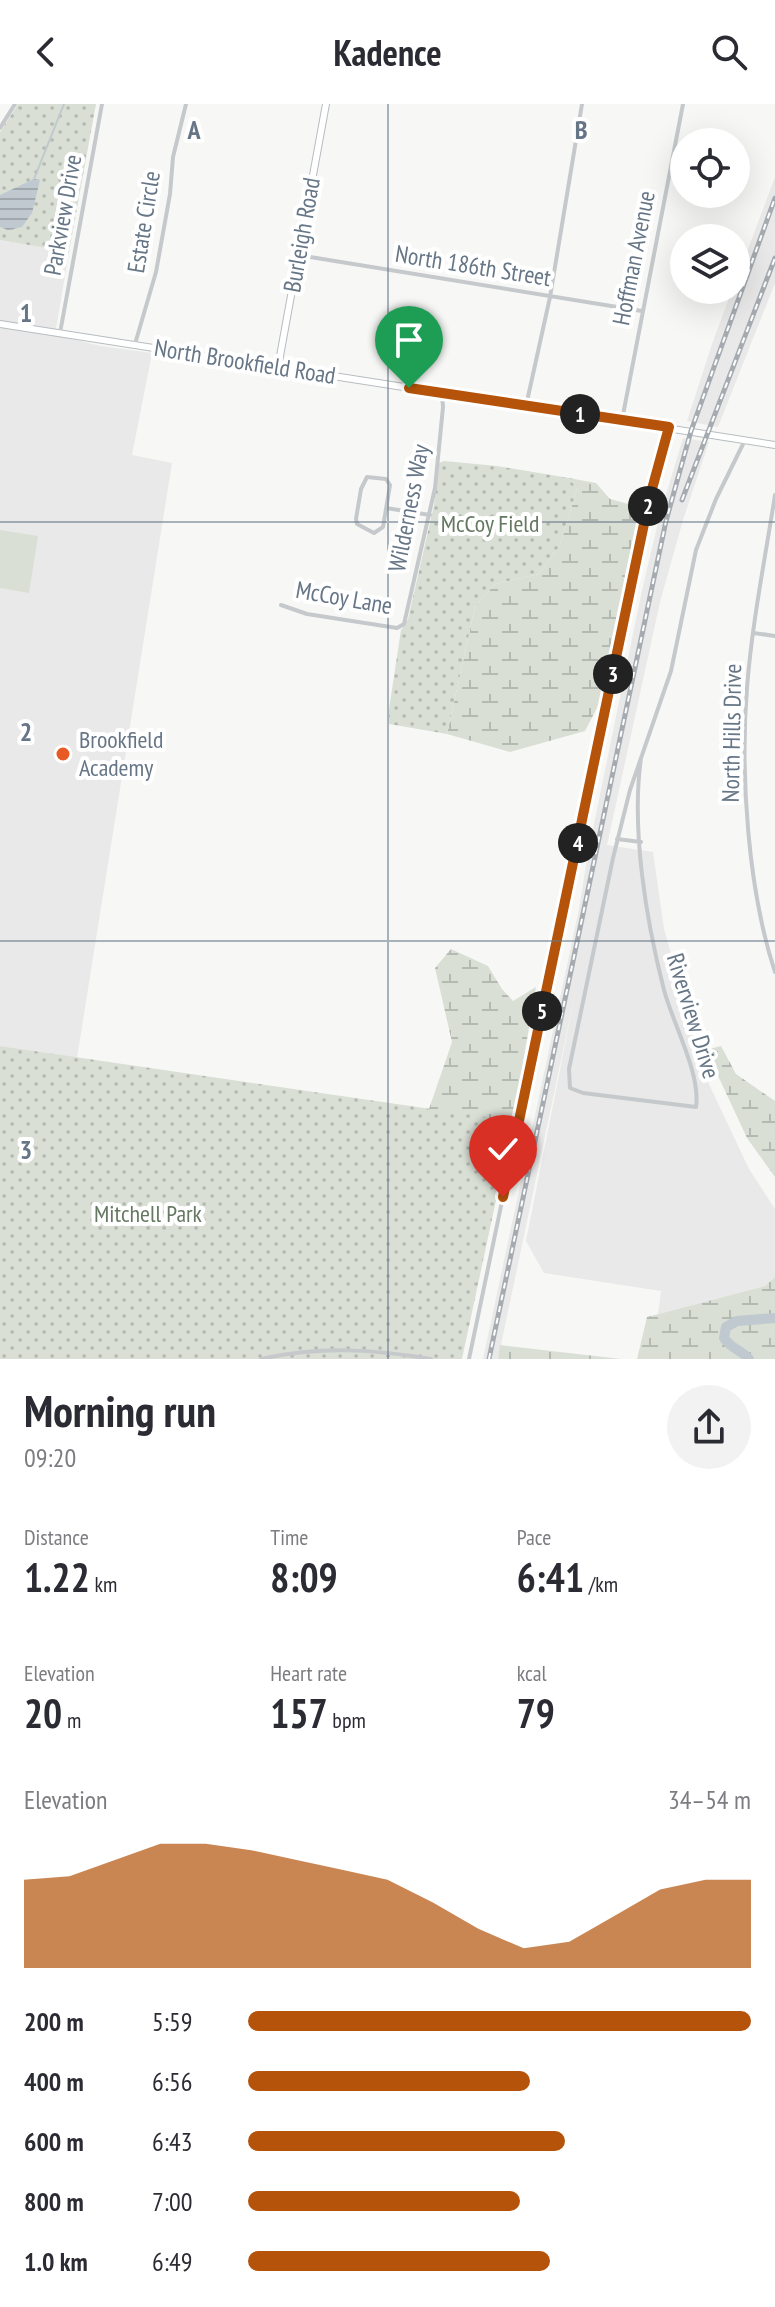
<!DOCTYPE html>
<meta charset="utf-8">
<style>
:root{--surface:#fff;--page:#f2f2f3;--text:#2b2b33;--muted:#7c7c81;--accent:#b45309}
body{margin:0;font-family:"PT Sans Narrow",sans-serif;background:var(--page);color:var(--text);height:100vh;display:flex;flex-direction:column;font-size:30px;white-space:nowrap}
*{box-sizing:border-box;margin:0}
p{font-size:26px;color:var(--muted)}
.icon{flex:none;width:44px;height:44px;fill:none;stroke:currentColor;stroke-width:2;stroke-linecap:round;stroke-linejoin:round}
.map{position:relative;height:1255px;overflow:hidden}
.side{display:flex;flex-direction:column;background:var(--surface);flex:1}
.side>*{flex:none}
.tools{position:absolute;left:670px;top:24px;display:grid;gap:16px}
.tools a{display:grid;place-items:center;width:80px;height:80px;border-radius:50%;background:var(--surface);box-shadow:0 8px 32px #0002;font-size:40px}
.pin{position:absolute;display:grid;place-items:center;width:68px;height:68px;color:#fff;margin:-82px -34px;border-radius:50% 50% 50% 0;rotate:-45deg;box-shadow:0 0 8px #0007}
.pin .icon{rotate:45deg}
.km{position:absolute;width:40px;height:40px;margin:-20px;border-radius:50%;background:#222;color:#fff;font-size:22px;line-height:40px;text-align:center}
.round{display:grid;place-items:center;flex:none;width:84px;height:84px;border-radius:42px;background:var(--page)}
.head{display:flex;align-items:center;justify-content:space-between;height:136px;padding:0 24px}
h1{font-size:44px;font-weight:800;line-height:60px}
.metrics{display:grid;grid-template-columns:repeat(3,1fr);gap:12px;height:136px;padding:8px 24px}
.metrics div{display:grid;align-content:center}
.metrics b{font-size:40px;font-weight:800}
.metrics small{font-size:22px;font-weight:400}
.metrics p{font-size:22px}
.chart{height:224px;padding:16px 24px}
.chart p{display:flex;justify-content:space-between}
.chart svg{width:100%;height:144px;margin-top:8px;fill:var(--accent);opacity:.7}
ul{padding:0 24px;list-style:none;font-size:26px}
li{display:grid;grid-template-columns:128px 96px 1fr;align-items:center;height:60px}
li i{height:20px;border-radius:10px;background:var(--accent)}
header{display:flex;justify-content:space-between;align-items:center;height:104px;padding:0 24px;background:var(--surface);font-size:36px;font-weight:800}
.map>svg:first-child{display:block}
.built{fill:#e8e9e8}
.grass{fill:#d9dfd5}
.wetland{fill:url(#wetland-marsh)}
.park{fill:url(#park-dots)}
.water{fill:url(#water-rules)}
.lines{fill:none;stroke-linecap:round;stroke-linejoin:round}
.stream{stroke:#c0c9cf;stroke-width:2}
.river{stroke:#c0c9cf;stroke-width:10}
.secondary-casing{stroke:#b7bcc1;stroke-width:8}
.street{stroke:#c5c9cc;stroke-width:4}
.secondary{stroke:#fff;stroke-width:6}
.rail-casing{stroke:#a5abb1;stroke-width:5}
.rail{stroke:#fff;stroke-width:2;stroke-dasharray:6;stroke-linecap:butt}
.route-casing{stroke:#fff;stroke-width:16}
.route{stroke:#b45309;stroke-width:10}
.grid{fill:none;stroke:#667686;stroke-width:2;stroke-opacity:0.55}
.poi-dot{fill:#e85a24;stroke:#fff;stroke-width:3}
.labels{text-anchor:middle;stroke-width:8;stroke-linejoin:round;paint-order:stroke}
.street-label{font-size:24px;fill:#667686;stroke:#fff}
.park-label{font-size:24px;fill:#657861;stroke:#fff}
.poi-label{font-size:24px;fill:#667686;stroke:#fff;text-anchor:start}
.grid-label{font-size:26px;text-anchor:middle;font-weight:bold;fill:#667686;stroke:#fff;stroke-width:8;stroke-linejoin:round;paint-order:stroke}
</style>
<header><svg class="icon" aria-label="back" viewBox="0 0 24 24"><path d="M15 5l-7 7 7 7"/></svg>Kadence<svg class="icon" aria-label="search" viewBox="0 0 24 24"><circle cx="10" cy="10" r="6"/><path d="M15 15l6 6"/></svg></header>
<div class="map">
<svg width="775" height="1255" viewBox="0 0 775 1255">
<defs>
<pattern id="wetland-marsh" width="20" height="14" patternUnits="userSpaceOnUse" patternTransform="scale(2)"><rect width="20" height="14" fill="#d9dfd5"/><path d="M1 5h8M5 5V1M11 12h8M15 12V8" fill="none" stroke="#b4b9b2"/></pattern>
<pattern id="park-dots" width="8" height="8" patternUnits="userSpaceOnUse" patternTransform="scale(2)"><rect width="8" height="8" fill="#d9dfd5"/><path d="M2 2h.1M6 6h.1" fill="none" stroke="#b4b9b2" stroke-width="1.8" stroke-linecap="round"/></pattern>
<pattern id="water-rules" width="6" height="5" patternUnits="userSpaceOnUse" patternTransform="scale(2)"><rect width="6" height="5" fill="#c0c9cf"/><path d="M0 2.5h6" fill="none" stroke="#a0a8ae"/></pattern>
</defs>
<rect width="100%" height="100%" fill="#f7f8f5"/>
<!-- built -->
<path class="built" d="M 775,73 L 775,179 L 718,323 L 687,317 L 712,240 L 732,186 L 736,186 L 736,177 Z
M 0,136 L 69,148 L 55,231 L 101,242 L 152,249 L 132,351 L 172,359 L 77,954 L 0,942 Z
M 683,334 L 709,338 L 683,416 L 660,498 L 607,741 L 653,748 L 664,825 L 707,976 L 749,1065 L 775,1105 L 775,1173 L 765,1182 L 658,1210 L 661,1187 L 544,1169 L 526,1137 L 576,885 L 498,1255 L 483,1255 L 579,805 L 588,749 L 641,491 L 659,414 Z"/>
<!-- grass -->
<path class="grass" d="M 0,426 L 38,432 L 29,489 L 0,484 Z"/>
<!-- wetland -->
<path class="wetland" d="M 569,374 L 596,379 L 610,395 L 643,404 L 601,596 L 585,627 L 510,648 L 447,630 L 475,503 L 495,480 L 539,470 L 560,441 L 577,385 Z
M 451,845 L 488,862 L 502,885 L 513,897 L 536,883 L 513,1017 L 463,1224 L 394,1043 L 429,1005 L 452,938 L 435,864 Z
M 721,942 L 736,970 L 775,997 L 775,1073 L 747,1034 L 706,946 Z
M 775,1173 L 775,1255 L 637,1255 L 647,1213 L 765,1182 Z
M 500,1241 L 621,1255 L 498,1255 Z"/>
<!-- park -->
<path class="park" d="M 18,0 L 96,0 L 69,148 L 0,136 L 0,28 Z
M 444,357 L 497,362 L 569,374 L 577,385 L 560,441 L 539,470 L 495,480 L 475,503 L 447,630 L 389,620 L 389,605 L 401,526 L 408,515 L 434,401 L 439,359 Z
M 0,942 L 513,1017 L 462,1255 L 0,1255 Z"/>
<!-- water -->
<path class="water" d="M 34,75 L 40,76 L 32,109 L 22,123 L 8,126 L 0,123 L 0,91 Z"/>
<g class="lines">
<!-- stream -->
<path class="stream" d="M 34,75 L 64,0"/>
<!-- river -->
<path class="river" d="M 749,1255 C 741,1246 730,1244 724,1234 L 726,1223 L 737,1217 L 775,1214"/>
<!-- secondary casing -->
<g class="secondary-casing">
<path id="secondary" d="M 0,220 L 775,341
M 278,263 L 326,0"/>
</g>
<!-- street -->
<path class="street" d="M 0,24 L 15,0
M 298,151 L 642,207
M 60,229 L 102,0
M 135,240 L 156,168 L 170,90 L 173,53 L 186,0
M 526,302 L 550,193 L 582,0
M 622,316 L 683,0
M 367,373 L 386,375 L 390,381 L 383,423 L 374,429 L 357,420 L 356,415 L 361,385 Z
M 775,391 C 765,455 752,519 747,584 C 740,670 748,786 775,868
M 386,404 L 430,411
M 281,501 L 307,510 L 397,524 L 404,520 L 435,384 L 443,303 L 442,289
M 754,529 L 775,532
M 641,654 C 631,725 646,816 664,886 C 673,920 701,970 696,1003 L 583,989 L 570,984 L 569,965 L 613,754 L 630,686 L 671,567 L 696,446 L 716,395 L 745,336
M 617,735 L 641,738
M 261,1255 C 319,1242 373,1245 431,1255
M 469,1255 L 649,396 L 669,325"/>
<!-- secondary -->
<use href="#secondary" class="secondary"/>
<!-- rail casing -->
<g class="rail-casing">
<path id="rail" d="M 682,396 L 775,154
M 489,1255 L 666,417 L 691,327 L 775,94"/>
</g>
<!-- rail -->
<use href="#rail" class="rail"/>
</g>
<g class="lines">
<!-- route casing -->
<g class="route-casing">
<path id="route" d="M 409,284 L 669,323 L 649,396 L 503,1093"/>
</g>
<!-- route -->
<use href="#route" class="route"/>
</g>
<!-- grid -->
<path class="grid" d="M 388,0 L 388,1255M 0,418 L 775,418M 0,837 L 775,837"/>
<!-- markers -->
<circle class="poi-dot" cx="63" cy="650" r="8"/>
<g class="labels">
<!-- street labels -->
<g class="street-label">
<text transform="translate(63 111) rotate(-80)" y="8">Parkview Drive</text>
<text transform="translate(144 118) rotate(-81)" y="8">Estate Circle</text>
<text transform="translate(302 131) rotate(-80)" y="8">Burleigh Road</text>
<text transform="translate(634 154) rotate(-79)" y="8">Hoffman Avenue</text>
<text transform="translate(473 162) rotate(9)" y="8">North 186th Street</text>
<text transform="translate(245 258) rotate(9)" y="8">North Brookfield Road</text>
<text transform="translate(409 404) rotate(-79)" y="8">Wilderness Way</text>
<text transform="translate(344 494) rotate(10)" y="8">McCoy Lane</text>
<text transform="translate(732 629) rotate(-89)" y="8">North Hills Drive</text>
<text transform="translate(693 912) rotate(73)" y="8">Riverview Drive</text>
</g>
<!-- park labels -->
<g class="park-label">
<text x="490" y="428">McCoy Field</text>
<text x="148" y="1118">Mitchell Park</text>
</g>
<!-- poi labels -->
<g class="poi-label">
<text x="79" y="644">Brookfield<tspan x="79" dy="28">Academy</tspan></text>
</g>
</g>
<g class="grid-label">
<text x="194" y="35">A</text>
<text x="581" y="35">B</text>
<text x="26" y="218">1</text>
<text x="26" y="637">2</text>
<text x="26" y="1055">3</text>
</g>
</svg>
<div class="tools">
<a><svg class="icon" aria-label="locate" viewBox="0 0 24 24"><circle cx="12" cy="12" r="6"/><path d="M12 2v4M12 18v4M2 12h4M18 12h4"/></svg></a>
<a><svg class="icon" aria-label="layers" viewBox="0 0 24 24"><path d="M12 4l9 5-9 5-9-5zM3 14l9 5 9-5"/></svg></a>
</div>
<div class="pin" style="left:409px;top:284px;background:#1e9e55"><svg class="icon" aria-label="arrive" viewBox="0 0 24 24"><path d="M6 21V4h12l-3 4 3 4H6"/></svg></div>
<div class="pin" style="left:503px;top:1093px;background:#d93025"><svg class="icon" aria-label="check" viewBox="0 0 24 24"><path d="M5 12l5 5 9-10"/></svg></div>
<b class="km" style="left:580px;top:310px">1</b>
<b class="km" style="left:648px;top:402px">2</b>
<b class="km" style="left:613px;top:570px">3</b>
<b class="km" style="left:578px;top:739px">4</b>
<b class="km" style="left:542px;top:907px">5</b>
</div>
<section class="side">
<div class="head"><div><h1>Morning run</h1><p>09:20</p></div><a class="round"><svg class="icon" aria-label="share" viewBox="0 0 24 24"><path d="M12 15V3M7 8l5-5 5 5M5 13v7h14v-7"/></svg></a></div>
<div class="metrics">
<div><p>Distance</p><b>1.22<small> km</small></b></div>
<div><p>Time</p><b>8:09</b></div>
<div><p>Pace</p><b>6:41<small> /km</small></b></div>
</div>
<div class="metrics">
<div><p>Elevation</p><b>20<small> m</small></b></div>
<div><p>Heart rate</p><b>157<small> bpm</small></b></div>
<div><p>kcal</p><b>79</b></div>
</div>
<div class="chart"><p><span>Elevation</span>34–54 m</p>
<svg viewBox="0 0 160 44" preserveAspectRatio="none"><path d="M0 44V17L10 16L20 11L30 6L40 6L50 8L60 11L70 14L80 17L90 24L100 32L110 38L120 36L130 28L140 20L150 17L160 17V44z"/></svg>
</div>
<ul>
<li><b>200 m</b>5:59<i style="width:100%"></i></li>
<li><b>400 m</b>6:56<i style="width:56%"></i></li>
<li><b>600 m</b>6:43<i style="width:63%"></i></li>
<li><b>800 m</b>7:00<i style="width:54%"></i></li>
<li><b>1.0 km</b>6:49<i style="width:60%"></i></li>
</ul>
</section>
